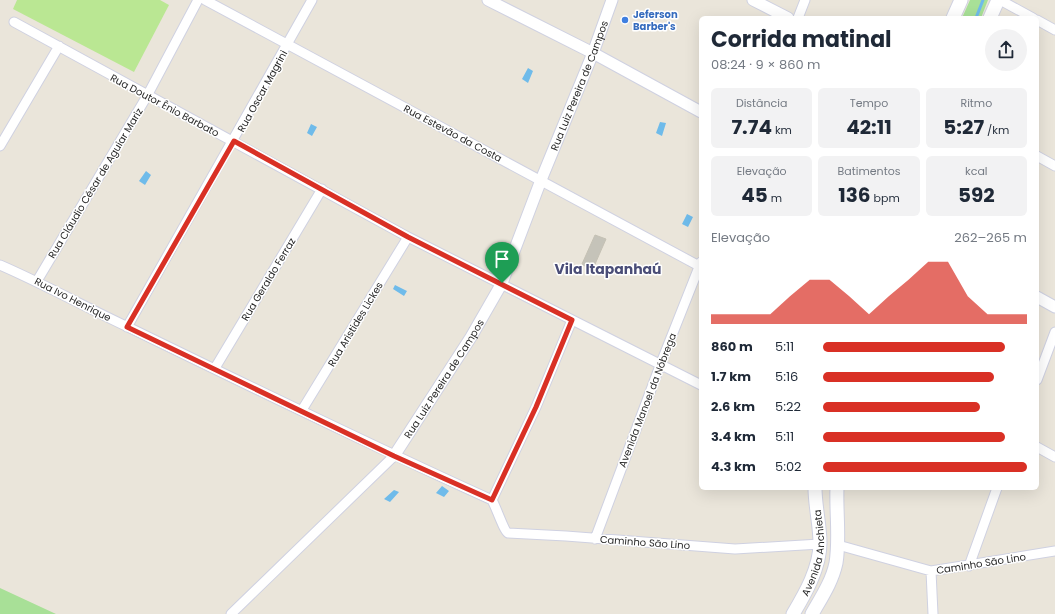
<!DOCTYPE html>
<html lang="pt">
<meta charset="utf-8">
<style>
:root{--surface:#fff;--page:#f2f2f3;--text:#1f2937;--muted:#747a83;--accent:#d93025}
body{margin:0;font-family:Poppins,sans-serif;background:var(--page);color:var(--text);height:100vh;display:flex;flex-direction:column;font-size:15px;white-space:nowrap}
*{box-sizing:border-box;margin:0}
p{font-size:13px;color:var(--muted)}
.icon{flex:none;width:22px;height:22px;fill:none;stroke:currentColor;stroke-width:2;stroke-linecap:round;stroke-linejoin:round}
.map{position:relative;flex:1;overflow:hidden}
.details{position:absolute;left:699px;top:16px;width:340px;height:474px;display:flex;flex-direction:column;background:var(--surface);border-radius:6px;box-shadow:0 4px 16px #0002}
.details>*{flex:none}
.pin{position:absolute;display:grid;place-items:center;width:34px;height:34px;color:#fff;margin:-41px -17px;border-radius:50% 50% 50% 0;rotate:-45deg;box-shadow:0 0 4px #0007}
.pin .icon{rotate:45deg}
.round{display:grid;place-items:center;flex:none;width:42px;height:42px;border-radius:21px;background:var(--page)}
.head{display:flex;align-items:center;justify-content:space-between;height:68px;padding:0 12px}
h1{font-size:22px;font-weight:700;line-height:30px}
.figures{display:grid;grid-template-columns:repeat(3,1fr);gap:6px;height:68px;padding:4px 12px}
.figures div{display:grid;align-content:center;border-radius:6px;background:var(--page);text-align:center}
.figures b{font-size:20px;font-weight:700}
.figures small{font-size:11px;font-weight:400}
.figures p{font-size:11px}
.chart{height:112px;padding:8px 12px}
.chart p{display:flex;justify-content:space-between}
.chart svg{width:100%;height:72px;margin-top:4px;fill:var(--accent);opacity:.7}
ul{padding:0 12px;list-style:none;font-size:13px}
li{display:grid;grid-template-columns:64px 48px 1fr;align-items:center;height:30px}
li i{height:10px;border-radius:5px;background:var(--accent)}
.map>svg:first-child{display:block}
.green{fill:#a8e097}
.pitch{fill:#bae793}
.water{fill:#6fbbea}
.lines{fill:none;stroke-linecap:round;stroke-linejoin:round}
.stream{stroke:#6fbbea;stroke-width:3}
.building{fill:#c5c3b9;stroke:#c5c1b4}
.minor-casing{stroke:#cfd1e1;stroke-width:11}
.tertiary-casing{stroke:#cfd1e1;stroke-width:13}
.secondary-casing{stroke:#cfd1e1;stroke-width:15}
.minor{stroke:#fff;stroke-width:9}
.tertiary{stroke:#fff;stroke-width:11}
.secondary{stroke:#fff;stroke-width:13}
.route-casing{stroke:#fff;stroke-width:8}
.route{stroke:#d93025;stroke-width:5}
.shop-dot{fill:#3f7fe0;stroke:#fff;stroke-width:1.5}
.labels{text-anchor:middle;stroke-width:3;stroke-linejoin:round;paint-order:stroke}
.shop-label{font-size:10px;font-weight:bold;fill:#366cbe;stroke:#fff;text-anchor:start}
.street-label{font-size:10px;fill:#282828;stroke:#fff}
.district-label{font-size:14px;font-weight:bold;fill:#4a4d77;stroke:#fff}
</style>
<div class="map">
<svg width="1055" height="614" viewBox="0 0 1055 614">
<rect width="100%" height="100%" fill="#eae5da"/>
<!-- green -->
<path class="green" d="M 970,0 L 988,0 L 981,18 L 962,18 Z
M 0,588 L 56,614 L 0,614 Z"/>
<!-- pitch -->
<path class="pitch" d="M 17,0 L 160,0 L 169,5 L 134,72 L 13,9 Z"/>
<!-- water -->
<path class="water" d="M 528,68 L 533,71 L 528,83 L 522,79 Z
M 660,122 L 666,123 L 662,136 L 656,133 Z
M 311,124 L 317,127 L 312,136 L 307,133 Z
M 146,171 L 151,175 L 145,185 L 139,181 Z
M 687,214 L 693,217 L 688,227 L 682,224 Z
M 395,285 L 407,291 L 404,296 L 393,289 Z
M 442,486 L 449,491 L 444,497 L 436,493 Z
M 394,490 L 399,492 L 390,502 L 384,499 Z"/>
<g class="lines">
<!-- stream -->
<path class="stream" d="M 976,18 L 983,0"/>
</g>
<!-- building -->
<path class="building" d="M 595,235 L 606,239 L 592,271 L 582,264 Z"/>
<g class="lines">
<!-- minor casing -->
<g class="minor-casing">
<path id="minor" d="M 205,0 L 701,267
M 1000,0 L 1033,18
M 798,18 L 805,0
M 1037,20 L 1055,30
M 14,22 L 408,237 L 701,385
M 0,146 L 59,46
M 1037,156 L 1055,166
M 0,265 C 44,284 85,307 128,327 C 249,386 370,445 492,500
M 37,281 L 147,96 L 198,0
M 127,327 L 312,0
M 215,368 L 322,189
M 1037,380 L 1055,332
M 302,410 L 408,237
M 1037,447 L 1055,457
M 492,500 C 496,507 504,531 508,533 L 566,536 L 735,549 L 820,544
M 492,500 L 536,407 L 572,320
M 595,539 L 661,363 L 701,262
M 838,545 L 931,571 L 1055,551
M 969,566 L 997,488
M 931,571 L 933,614
M 231,614 L 394,456"/>
</g>
<!-- tertiary casing -->
<g class="tertiary-casing">
<g id="tertiary">
<path d="M 488,0 L 593,53 L 701,112"/>
<path d="M 753,0 L 788,18"/>
<path d="M 1037,297 L 1055,307"/>
<path id="s1" d="M 394,456 L 471,337 L 502,283 L 541,180 L 593,53 L 612,0"/>
</g>
</g>
<!-- secondary casing -->
<g class="secondary-casing">
<g id="secondary">
<path d="M 953,18 L 961,0"/>
<path d="M 990,18 L 998,0"/>
<path id="s2" d="M 793,614 C 805,594 820,568 820,543 C 820,525 815,506 815,488"/>
<path d="M 812,614 C 821,598 832,582 836,563 C 840,539 836,513 837,488"/>
</g>
</g>
<!-- minor -->
<use href="#minor" class="minor"/>
<!-- tertiary -->
<use href="#tertiary" class="tertiary"/>
<!-- secondary -->
<use href="#secondary" class="secondary"/>
</g>
<g class="lines">
<!-- route casing -->
<g class="route-casing">
<path id="route" d="M 234,141 L 408,237 L 572,320 L 536,407 L 492,500 L 394,456 L 127,327 Z"/>
</g>
<!-- route -->
<use href="#route" class="route"/>
</g>
<!-- markers -->
<circle class="shop-dot" cx="625" cy="20" r="4"/>
<g class="labels">
<!-- shop labels -->
<g class="shop-label">
<text x="633" y="18">Jeferson<tspan x="633" dy="12">Barber's</tspan></text>
</g>
<!-- street labels -->
<g class="street-label">
<text dy="4" stroke="none"><textPath href="#s1" startOffset="416">Rua Luiz Pereira de Campos</textPath></text>
<text transform="translate(262 91) rotate(-61)" y="4">Rua Oscar Magrini</text>
<text transform="translate(165 105) rotate(28)" y="4">Rua Doutor Ênio Barbato</text>
<text transform="translate(453 133) rotate(28)" y="4">Rua Estevão da Costa</text>
<text transform="translate(95 183) rotate(-59)" y="4">Rua Cláudio César de Aguiar Mariz</text>
<text transform="translate(268 279) rotate(-59)" y="4">Rua Geraldo Ferraz</text>
<text transform="translate(73 299) rotate(27)" y="4">Rua Ivo Henrique</text>
<text transform="translate(355 324) rotate(-59)" y="4">Rua Aristides Lickes</text>
<text dy="4" stroke="none"><textPath href="#s1" startOffset="92">Rua Luiz Pereira de Campos</textPath></text>
<text transform="translate(647 400) rotate(-69)" y="4">Avenida Manoel da Nóbrega</text>
<text transform="translate(645 542) rotate(4)" y="4">Caminho São Lino</text>
<text dy="4" stroke="none"><textPath href="#s2" startOffset="66">Avenida Anchieta</textPath></text>
<text transform="translate(981 563) rotate(-9)" y="4">Caminho São Lino</text>
</g>
<!-- district labels -->
<g class="district-label">
<text x="608" y="274">Vila Itapanhaú</text>
</g>
</g>
</svg>
<div class="pin" style="left:502px;top:283px;background:#1e9e55"><svg class="icon" aria-label="arrive" viewBox="0 0 24 24"><path d="M6 21V4h12l-3 4 3 4H6"/></svg></div>
<section class="details">
<div class="head"><div><h1>Corrida matinal</h1><p>08:24 · 9 × 860 m</p></div><a class="round"><svg class="icon" aria-label="share" viewBox="0 0 24 24"><path d="M12 15V3M7 8l5-5 5 5M5 13v7h14v-7"/></svg></a></div>
<div class="figures">
<div><p>Distância</p><b>7.74<small> km</small></b></div>
<div><p>Tempo</p><b>42:11</b></div>
<div><p>Ritmo</p><b>5:27<small> /km</small></b></div>
</div>
<div class="figures">
<div><p>Elevação</p><b>45<small> m</small></b></div>
<div><p>Batimentos</p><b>136<small> bpm</small></b></div>
<div><p>kcal</p><b>592</b></div>
</div>
<div class="chart"><p><span>Elevação</span>262–265 m</p>
<svg viewBox="0 0 160 44" preserveAspectRatio="none"><path d="M0 44V38L10 38L20 38L30 38L40 27L50 17L60 17L70 27L80 38L90 27L100 17L110 6L120 6L130 27L140 38L150 38L160 38V44z"/></svg>
</div>
<ul>
<li><b>860 m</b>5:11<i style="width:89%"></i></li>
<li><b>1.7 km</b>5:16<i style="width:84%"></i></li>
<li><b>2.6 km</b>5:22<i style="width:77%"></i></li>
<li><b>3.4 km</b>5:11<i style="width:89%"></i></li>
<li><b>4.3 km</b>5:02<i style="width:100%"></i></li>
</ul>
</section>
</div>
